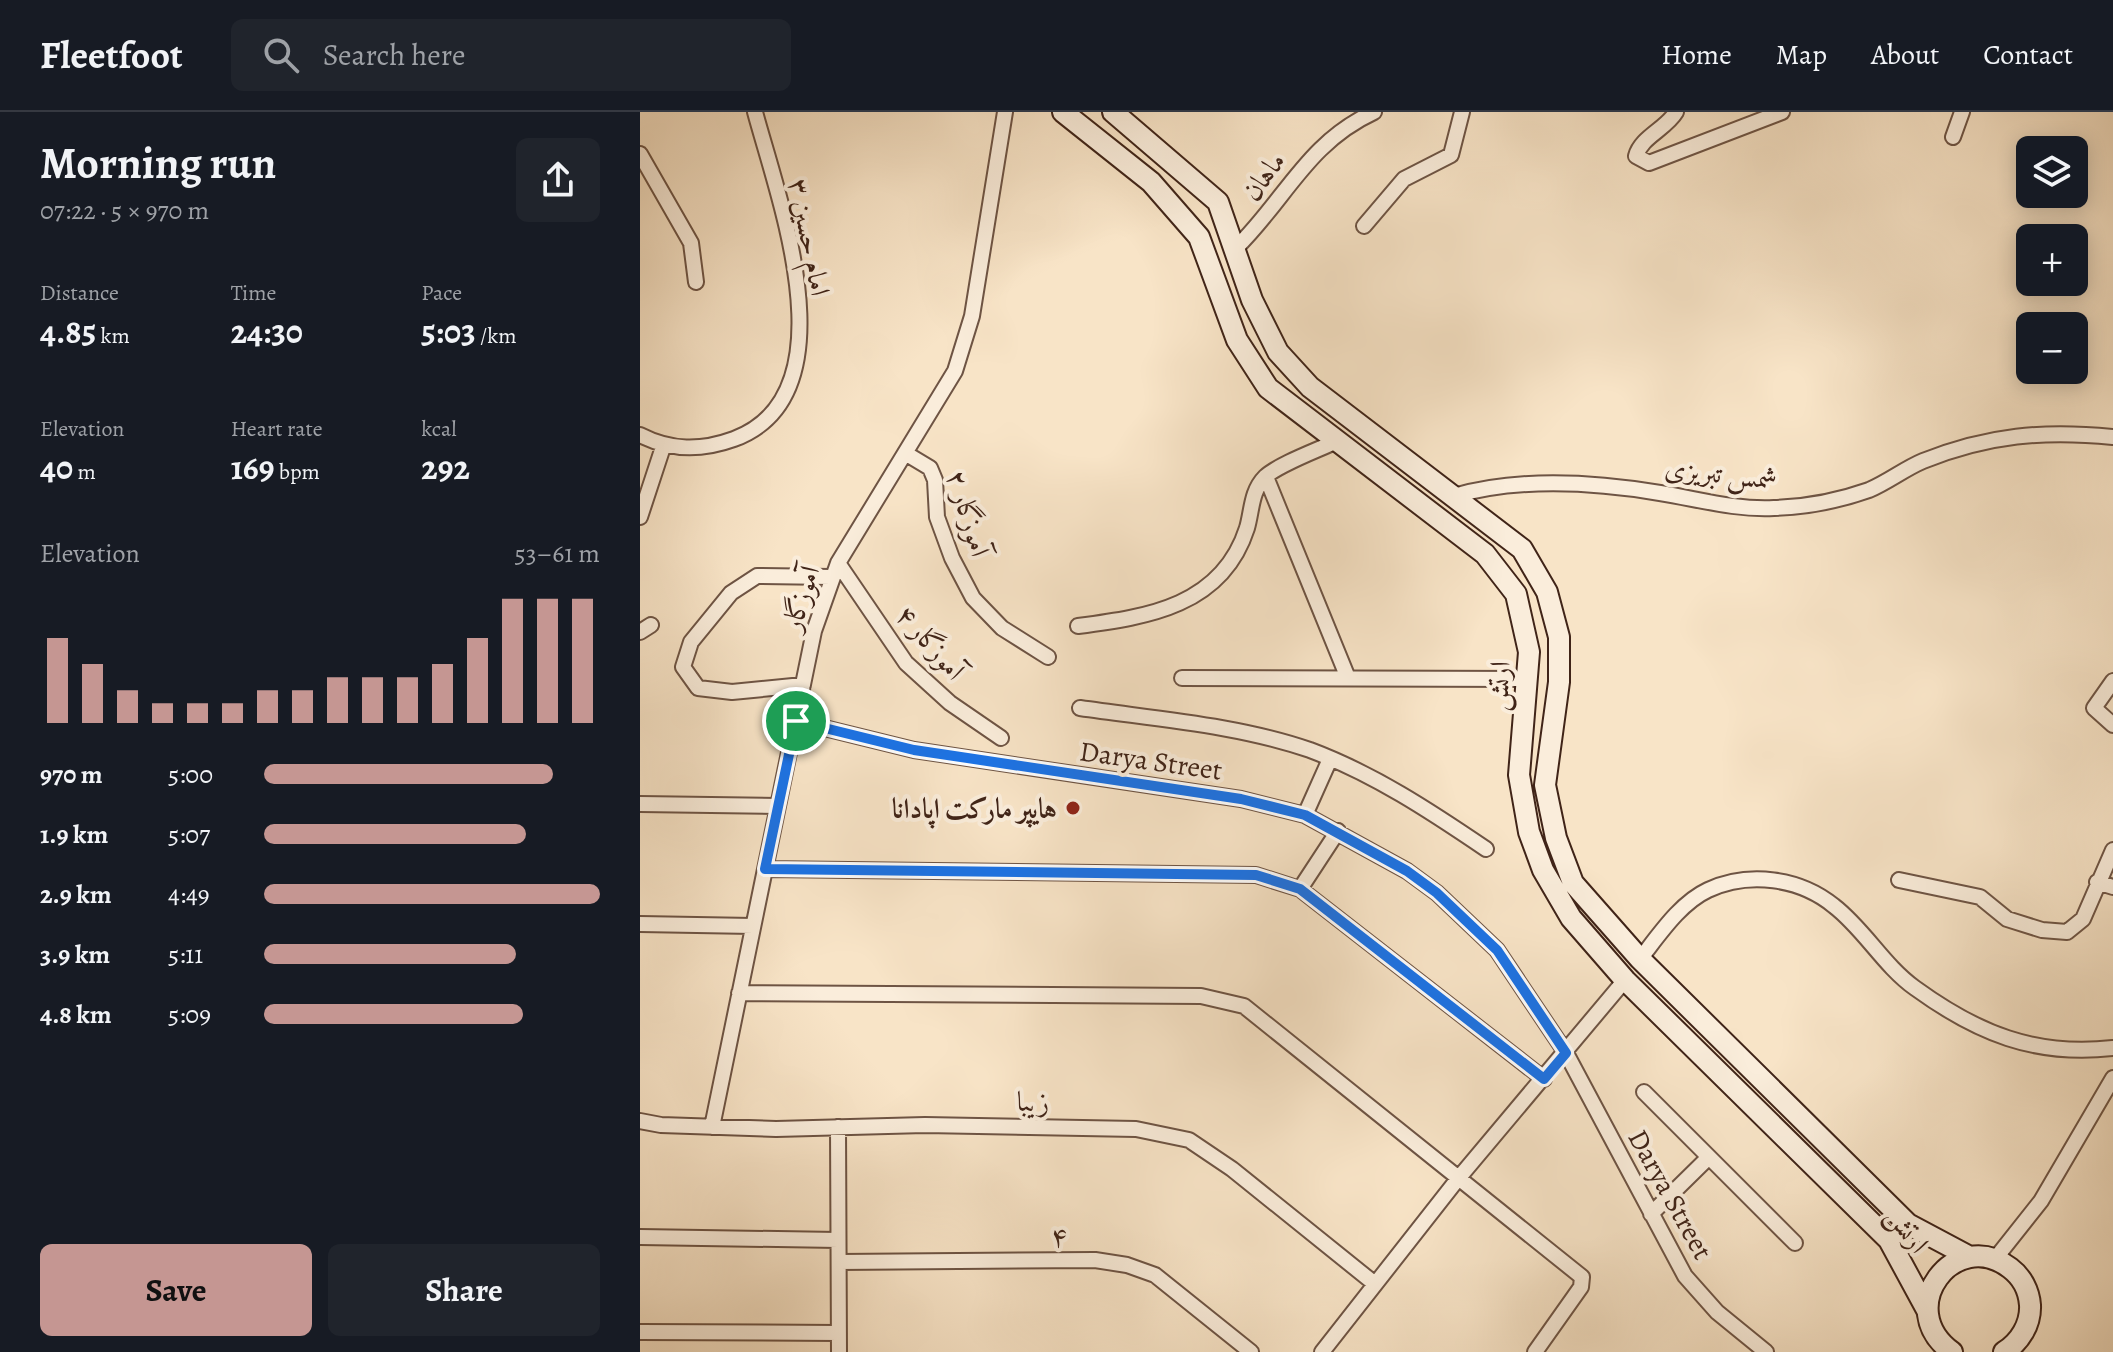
<!DOCTYPE html>
<meta charset="utf-8">
<style>
:root{--surface:#171b24;--page:#20242c;--text:#f1f3f6;--muted:#9ea1a6;--line:#363941;--accent:#c59692}
body{margin:0;font-family:Alegreya,Amiri,serif;background:var(--page);color:var(--text);height:100vh;display:flex;flex-direction:column;font-size:30px;white-space:nowrap}
*{box-sizing:border-box;margin:0}
p{font-size:26px;color:var(--muted)}
.icon{flex:none;width:44px;height:44px;fill:none;stroke:currentColor;stroke-width:2;stroke-linecap:round;stroke-linejoin:round}
.map{position:relative;flex:1;overflow:hidden}
.panel{display:flex;flex-direction:column;background:var(--surface);width:640px}
.panel>*{flex:none}
.buttons{position:absolute;left:1376px;top:24px;display:grid;gap:16px}
.buttons a{display:grid;place-items:center;width:72px;height:72px;border-radius:12px;background:var(--surface);box-shadow:0 4px 20px #0003;font-size:40px}
.pin{position:absolute;display:grid;place-items:center;width:68px;height:68px;color:#fff;margin:-34px;border:4px solid #fff;border-radius:50%;box-shadow:0 2px 8px #0007}
.round{display:grid;place-items:center;flex:none;width:84px;height:84px;border-radius:12px;background:var(--page)}
.headline{display:flex;align-items:center;justify-content:space-between;height:136px;padding:0 40px}
h1{font-size:44px;font-weight:700;line-height:60px}
.stats{display:grid;grid-template-columns:repeat(3,1fr);gap:12px;height:136px;padding:8px 40px}
.stats div{display:grid;align-content:center}
.stats b{font-size:34px;font-weight:700}
.stats small{font-size:22px;font-weight:400}
.stats p{font-size:22px}
.chart{height:224px;padding:16px 40px}
.chart p{display:flex;justify-content:space-between}
.chart svg{width:100%;height:144px;margin-top:8px;stroke:var(--accent);stroke-width:6}
.cta{display:flex;gap:16px;margin-top:auto;padding:16px 40px}
.cta a{flex:1;height:92px;border-radius:12px;background:var(--accent);color:#111;font-size:32px;font-weight:700;line-height:92px;text-align:center}
.cta a+a{background:var(--page);color:var(--text)}
ul{padding:0 40px;list-style:none;font-size:26px}
li{display:grid;grid-template-columns:128px 96px 1fr;align-items:center;height:60px}
li i{height:20px;border-radius:10px;background:var(--accent)}
header{display:flex;align-items:center;gap:48px;box-sizing:border-box;height:112px;padding:0 40px;background:var(--surface);border-bottom:2px solid var(--line)}
header strong{font-size:38px}
nav{display:flex;gap:44px;margin-inline-start:auto;font-size:28px}
.search{width:560px;height:72px;background:var(--page);display:flex;align-items:center;gap:20px;box-sizing:border-box;padding:0 28px;border-radius:12px;color:var(--muted);font-size:30px}
main{display:flex;flex:1;min-height:0}
.map>svg:first-child{display:block}
.lines{fill:none;stroke-linecap:round;stroke-linejoin:round}
.street-casing{stroke:#6e5444;stroke-width:18}
.secondary-casing{stroke:#402418;stroke-width:24}
.street{stroke:#faeddb;stroke-width:14}
.secondary{stroke:#faeddb;stroke-width:20}
.route-casing{stroke:#fff;stroke-width:16}
.route{stroke:#1a73e8;stroke-width:10}
.poi-dot{fill:#8f2418;stroke:#faeddb;stroke-width:3}
.labels{text-anchor:middle;stroke-width:8;stroke-linejoin:round;paint-order:stroke}
.street-label{font-size:28px;fill:#402418;stroke:#faeddb}
.poi-label{font-size:28px;font-weight:bold;fill:#402418;stroke:#faeddb;text-anchor:end}
</style>
<header>
<strong>Fleetfoot</strong>
<div class="search"><svg class="icon" aria-label="search" viewBox="0 0 24 24"><circle cx="10" cy="10" r="6"/><path d="M15 15l6 6"/></svg>Search here</div>
<nav><a>Home</a><a>Map</a><a>About</a><a>Contact</a></nav>
</header>
<main>
<section class="panel">
<div class="headline"><div><h1>Morning run</h1><p>07:22 · 5 × 970 m</p></div><a class="round"><svg class="icon" aria-label="share" viewBox="0 0 24 24"><path d="M12 15V3M7 8l5-5 5 5M5 13v7h14v-7"/></svg></a></div>
<div class="stats">
<div><p>Distance</p><b>4.85<small> km</small></b></div>
<div><p>Time</p><b>24:30</b></div>
<div><p>Pace</p><b>5:03<small> /km</small></b></div>
</div>
<div class="stats">
<div><p>Elevation</p><b>40<small> m</small></b></div>
<div><p>Heart rate</p><b>169<small> bpm</small></b></div>
<div><p>kcal</p><b>292</b></div>
</div>
<div class="chart"><p><span>Elevation</span>53–61 m</p>
<svg viewBox="0 0 160 44" preserveAspectRatio="none"><path d="M5 44V18M15 44V26M25 44V34M35 44V38M45 44V38M55 44V38M65 44V34M75 44V34M85 44V30M95 44V30M105 44V30M115 44V26M125 44V18M135 44V6M145 44V6M155 44V6"/></svg>
</div>
<ul>
<li><b>970 m</b>5:00<i style="width:86%"></i></li>
<li><b>1.9 km</b>5:07<i style="width:78%"></i></li>
<li><b>2.9 km</b>4:49<i style="width:100%"></i></li>
<li><b>3.9 km</b>5:11<i style="width:75%"></i></li>
<li><b>4.8 km</b>5:09<i style="width:77%"></i></li>
</ul>
<div class="cta"><a>Save</a><a>Share</a></div>
</section>
<div class="map">
<svg width="1473" height="1240" viewBox="0 0 1473 1240">
<rect width="100%" height="100%" fill="#f8e4c7"/>
<filter id="stains"><feTurbulence type="fractalNoise" baseFrequency=".0025" numOctaves="4"/><feColorMatrix values="0 0 0 0 .2 0 0 0 0 .09 0 0 0 0 .02 0 0 0 .5 -.17"/></filter>
<radialGradient id="worn" r=".72"><stop offset=".6" stop-color="#630" stop-opacity="0"/><stop offset="1" stop-color="#630" stop-opacity=".3"/></radialGradient>
<g class="lines">
<!-- street casing -->
<g class="street-casing">
<path id="street" d="M 1036,0 C 1026,17 1001,25 996,44 L 1009,51 L 1142,0
M 1313,25 L 1322,0
M 0,42 L 51,131 L 56,170
M 724,114 L 764,67 L 811,43 L 822,0
M 596,136 C 646,87 667,31 734,0
M 0,323 C 31,339 61,339 94,327 C 213,283 138,86 115,0
M 265,341 L 290,356 L 295,368 L 297,405 L 312,446 L 333,486 L 362,516 L 408,545
M 626,365 L 708,566
M 814,384 C 879,365 954,370 1020,381 C 1058,387 1095,398 1134,396 C 1166,395 1198,389 1229,378 C 1248,370 1264,357 1283,349 C 1348,323 1404,318 1473,325
M 0,405 L 23,335
M 198,451 L 266,551 L 310,591 L 361,626
M 438,514 C 508,505 582,494 607,416 C 612,399 611,379 625,365 C 639,352 678,338 697,329
M 0,520 L 11,513
M 542,566 L 887,567
M 1473,569 L 1454,596 L 1473,613
M 163,573 L 92,580 L 58,576 L 43,555 L 51,530 L 91,481 L 117,464 L 191,465
M 440,596 C 516,607 598,613 670,638 C 734,662 790,699 846,737
M 156,609 L 274,638 L 601,687 L 665,703 L 767,759 L 797,781 L 857,838 L 926,941 L 1045,1164 L 1077,1200 L 1126,1240
M 0,692 L 138,694
M 665,703 L 690,647
M 125,757 L 616,763 L 660,777 L 904,967
M 1259,768 L 1340,785 L 1367,807 L 1402,818 L 1427,820 L 1443,807 L 1473,738
M 1457,770 L 1473,775
M 660,777 L 698,719
M 0,812 L 113,814
M 1000,847 C 1019,823 1040,791 1068,778 C 1109,759 1160,766 1194,794 C 1224,817 1244,854 1275,876 C 1337,921 1395,945 1473,936
M 99,881 L 561,884 L 604,894 L 942,1165 L 941,1175 L 895,1240
M 1004,980 L 1155,1131
M 0,1009 L 21,1013 L 136,1017 L 285,1013 L 496,1017 L 549,1028 L 592,1057 L 735,1172
M 72,1015 L 174,519 L 198,451 L 315,259 L 332,204 L 365,0
M 198,1015 L 199,1240
M 1011,1102 L 1069,1045
M 0,1125 L 198,1128
M 1355,1147 L 1401,1089 L 1473,966
M 199,1150 L 455,1148 L 487,1153 L 515,1163 L 611,1240
M 0,1220 L 199,1221
M 682,1240 L 817,1068 L 985,868"/>
</g>
<!-- secondary casing -->
<g class="secondary-casing">
<path id="secondary" d="M 423,0 L 511,70 L 559,125 L 597,228 L 628,276 L 845,442 L 876,482 L 889,540 L 879,663 L 889,720 L 903,758 L 931,806 L 985,868 L 1249,1128 L 1287,1198
M 473,0 L 578,90 L 612,188 L 638,240 L 670,275 L 882,437 L 907,480 L 919,525 L 919,570 L 905,673 L 916,726 L 933,771 L 1000,847 L 1268,1112 L 1330,1145
M 1312,1240 C 1252,1196 1315,1114 1370,1156 C 1382,1165 1389,1179 1390,1193 C 1391,1212 1380,1230 1364,1240"/>
</g>
<!-- street -->
<use href="#street" class="street"/>
<!-- secondary -->
<use href="#secondary" class="secondary"/>
</g>
<g class="lines">
<!-- route casing -->
<g class="route-casing">
<path id="route" d="M 156,609 L 274,638 L 601,687 L 665,703 L 767,759 L 797,781 L 857,838 L 926,941 L 904,967 L 660,777 L 616,763 L 125,757 Z"/>
</g>
<!-- route -->
<use href="#route" class="route"/>
</g>
<!-- markers -->
<circle class="poi-dot" cx="433" cy="696" r="8"/>
<g class="labels">
<!-- street labels -->
<g class="street-label">
<text transform="translate(623 64) rotate(-54)" y="10">ماهان</text>
<text transform="translate(170 125) rotate(79)" y="10">امام حسین ۳</text>
<text transform="translate(1081 361) rotate(6)" y="10">شمس تبریزی</text>
<text transform="translate(329 401) rotate(73)" y="10">آموزگار ۲</text>
<text transform="translate(160 486) rotate(-72)" y="10">آموزگار</text>
<text transform="translate(291 530) rotate(49)" y="10">آموزگار ۴</text>
<text transform="translate(858 574) rotate(-86)" y="10">ارتش</text>
<text transform="translate(511 648) rotate(8)" y="10">Darya Street</text>
<text transform="translate(393 989) rotate(1)" y="10">زیبا</text>
<text transform="translate(1031 1082) rotate(61)" y="10">Darya Street</text>
<text transform="translate(1268 1117) rotate(53)" y="10">ارتش</text>
<text x="419" y="1133">۴</text>
</g>
<!-- poi labels -->
<g class="poi-label">
<text x="417" y="706">هایپر مارکت اپادانا</text>
</g>
</g>
<rect width="100%" height="100%" filter="url(#stains)"/>
<rect width="100%" height="100%" fill="url(#worn)"/>
</svg>
<div class="buttons">
<a><svg class="icon" aria-label="layers" viewBox="0 0 24 24"><path d="M12 4l9 5-9 5-9-5zM3 14l9 5 9-5"/></svg></a>
<a>+</a>
<a>−</a>
</div>
<div class="pin" style="left:156px;top:609px;background:#1e9e55"><svg class="icon" aria-label="arrive" viewBox="0 0 24 24"><path d="M6 21V4h12l-3 4 3 4H6"/></svg></div>
</div>
</main>
